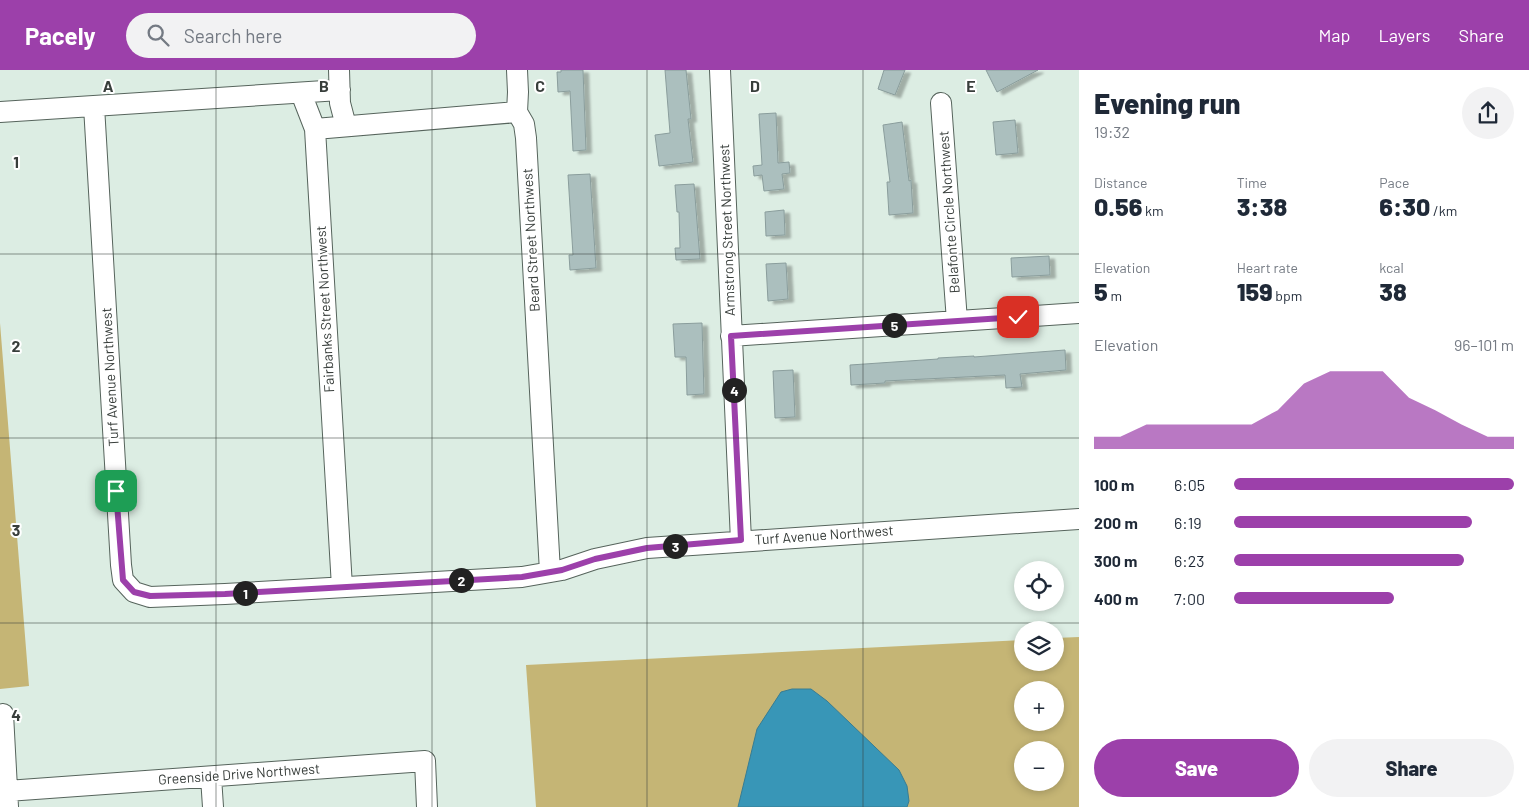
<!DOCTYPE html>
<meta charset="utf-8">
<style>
:root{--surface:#fff;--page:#f2f2f3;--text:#1f2937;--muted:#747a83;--accent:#9c40aa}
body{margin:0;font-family:Barlow,sans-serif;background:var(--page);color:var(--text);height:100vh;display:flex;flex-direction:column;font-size:19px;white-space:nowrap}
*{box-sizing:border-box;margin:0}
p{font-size:16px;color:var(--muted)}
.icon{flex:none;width:28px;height:28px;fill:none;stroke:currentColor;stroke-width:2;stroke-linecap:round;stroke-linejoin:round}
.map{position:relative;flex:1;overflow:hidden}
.side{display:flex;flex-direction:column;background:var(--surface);width:450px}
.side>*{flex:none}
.buttons{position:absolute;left:1014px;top:491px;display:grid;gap:10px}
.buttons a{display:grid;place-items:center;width:50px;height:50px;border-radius:50%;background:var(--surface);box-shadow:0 2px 8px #0003;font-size:25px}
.pin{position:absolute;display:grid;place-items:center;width:42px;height:42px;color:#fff;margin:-21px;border-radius:10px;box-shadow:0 2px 8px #0006}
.km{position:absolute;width:25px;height:25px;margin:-12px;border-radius:50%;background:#222;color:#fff;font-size:14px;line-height:25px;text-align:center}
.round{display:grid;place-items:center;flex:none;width:52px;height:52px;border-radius:26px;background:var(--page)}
.summary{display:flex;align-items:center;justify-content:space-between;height:85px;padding:0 15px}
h1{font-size:28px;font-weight:800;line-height:38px}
.metrics{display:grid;grid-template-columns:repeat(3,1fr);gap:8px;height:85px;padding:5px 15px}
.metrics div{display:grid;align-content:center}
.metrics b{font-size:25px;font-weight:800}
.metrics small{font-size:14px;font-weight:400}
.metrics p{font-size:14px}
.chart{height:140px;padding:10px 15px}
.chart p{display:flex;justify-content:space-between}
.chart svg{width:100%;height:90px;margin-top:5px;fill:var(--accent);opacity:.7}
.primary-button{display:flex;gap:10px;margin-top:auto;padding:10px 15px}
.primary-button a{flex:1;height:58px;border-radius:30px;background:var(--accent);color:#fff;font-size:20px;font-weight:800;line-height:58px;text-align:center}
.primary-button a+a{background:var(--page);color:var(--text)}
ul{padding:0 15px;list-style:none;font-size:16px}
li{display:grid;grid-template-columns:80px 60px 1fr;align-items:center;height:38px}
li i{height:12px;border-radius:6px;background:var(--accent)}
header{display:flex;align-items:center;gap:30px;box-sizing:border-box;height:70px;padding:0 25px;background:var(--accent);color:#fff}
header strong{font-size:24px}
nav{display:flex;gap:28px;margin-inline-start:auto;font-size:18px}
.search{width:350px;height:45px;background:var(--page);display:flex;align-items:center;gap:12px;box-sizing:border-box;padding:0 18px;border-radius:28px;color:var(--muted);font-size:19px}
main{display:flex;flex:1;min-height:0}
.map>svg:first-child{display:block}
.green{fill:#c5b575;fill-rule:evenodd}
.water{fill:#3896b7;stroke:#387c92}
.building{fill:#abbfbe;stroke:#8a9d9c;filter:url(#shadow)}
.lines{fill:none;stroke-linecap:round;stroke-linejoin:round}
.minor-casing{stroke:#56645c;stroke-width:22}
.minor{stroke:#fff;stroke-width:20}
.route-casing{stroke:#fff;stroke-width:10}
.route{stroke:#9c40aa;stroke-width:6}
.grid{fill:none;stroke:#383e3b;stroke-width:1;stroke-opacity:0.55}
.labels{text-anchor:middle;stroke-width:4;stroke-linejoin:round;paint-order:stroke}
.street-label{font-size:14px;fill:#383e3b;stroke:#fff}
.grid-label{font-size:16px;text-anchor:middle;font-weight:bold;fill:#383e3b;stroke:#fff;stroke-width:4;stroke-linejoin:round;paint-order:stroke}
</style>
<header>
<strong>Pacely</strong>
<div class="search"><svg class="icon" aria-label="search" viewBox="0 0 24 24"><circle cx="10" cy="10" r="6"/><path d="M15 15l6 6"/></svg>Search here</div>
<nav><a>Map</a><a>Layers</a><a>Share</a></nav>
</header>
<main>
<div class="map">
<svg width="1079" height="737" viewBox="0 0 1079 737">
<defs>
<filter id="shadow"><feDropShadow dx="5.5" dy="3" stdDeviation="1" flood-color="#0004"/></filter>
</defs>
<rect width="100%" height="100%" fill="#dcede3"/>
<!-- green -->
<path class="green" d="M 0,253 L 29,616 L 0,619 Z
M 1079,567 L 1079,737 L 536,737 L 526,595 L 1022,570 L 1022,592 L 1055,592 L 1055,568 ZM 1022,620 L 1055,620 L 1055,652 L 1022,652 ZM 1022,680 L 1055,680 L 1055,712 L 1022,712 Z"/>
<!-- water -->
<path class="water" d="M 792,619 L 811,619 L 827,631 L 899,700 L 907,716 L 909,731 L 907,737 L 738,737 L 757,659 L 781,622 Z"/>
<!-- building -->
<path class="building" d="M 561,0 L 583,0 L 586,80 L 573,81 L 570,21 L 558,22 L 557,2 L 561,2 Z
M 665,0 L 686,0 L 691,49 L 688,49 L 693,92 L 659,96 L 655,65 L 670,63 Z
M 884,0 L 905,0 L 895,25 L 878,19 Z
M 986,0 L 1038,0 L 997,22 Z
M 776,43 L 778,93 L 789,92 L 790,103 L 782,104 L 784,119 L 764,121 L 762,105 L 754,106 L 753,96 L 762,95 L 759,44 Z
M 1015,50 L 1018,83 L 996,85 L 993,52 Z
M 902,52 L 909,111 L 911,110 L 913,143 L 889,145 L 887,112 L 890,112 L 883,55 Z
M 590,104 L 596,198 L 570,200 L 569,185 L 573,185 L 568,105 Z
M 694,114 L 700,189 L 676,190 L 675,178 L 680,178 L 679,142 L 677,142 L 675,115 Z
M 784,140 L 785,165 L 766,166 L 765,142 Z
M 1049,186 L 1050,205 L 1012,207 L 1011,188 Z
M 786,193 L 788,229 L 768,231 L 766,194 Z
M 702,253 L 704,324 L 687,325 L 686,287 L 675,287 L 673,254 Z
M 1065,280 L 1066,300 L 1020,304 L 1022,317 L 1006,318 L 1005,305 L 885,311 L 885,313 L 851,315 L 850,295 L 938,289 L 938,288 L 974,286 L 974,287 Z
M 793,300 L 795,347 L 775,348 L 773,301 Z"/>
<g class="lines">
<!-- minor casing -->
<g class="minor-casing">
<path id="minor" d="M 339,0 L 340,33 L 346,56
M 517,0 L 518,22 L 517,42
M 720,0 L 741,471
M 301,23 L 315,59 L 342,517
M 941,33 L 957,251
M 94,36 L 121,495 L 123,510 L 134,522 L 150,527 L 225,524 L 522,507 L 562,500 L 595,489 L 647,478 L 1079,449
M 0,42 L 340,20
M 517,42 L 524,54 L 526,68 L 550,502
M 315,59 L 517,42
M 731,266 L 1079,243
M 3,644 L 8,737
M 211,707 L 213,737
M 7,721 L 425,691 L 427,737"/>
</g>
<!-- minor -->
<use href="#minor" class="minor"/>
</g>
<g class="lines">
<!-- route casing -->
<g class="route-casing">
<path id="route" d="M 116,421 L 123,510 L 134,522 L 150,526 L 225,524 L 522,507 L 562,500 L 595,489 L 647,478 L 741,470 L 731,266 L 1018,247"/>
</g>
<!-- route -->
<use href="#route" class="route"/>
</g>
<!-- grid -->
<path class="grid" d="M 216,0 L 216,737M 432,0 L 432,737M 647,0 L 647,737M 863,0 L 863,737M 0,184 L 1079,184M 0,368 L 1079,368M 0,553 L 1079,553"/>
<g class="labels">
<!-- street labels -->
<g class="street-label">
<text transform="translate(949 142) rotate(-94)" y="5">Belafonte Circle Northwest</text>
<text transform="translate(727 160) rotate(-92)" y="5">Armstrong Street Northwest</text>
<text transform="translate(531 170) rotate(-93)" y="5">Beard Street Northwest</text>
<text transform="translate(325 239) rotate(-93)" y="5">Fairbanks Street Northwest</text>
<text transform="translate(110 307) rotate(-93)" y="5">Turf Avenue Northwest</text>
<text transform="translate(824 465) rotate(-4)" y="5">Turf Avenue Northwest</text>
<text transform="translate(239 704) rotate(-4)" y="5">Greenside Drive Northwest</text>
</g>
</g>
<g class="grid-label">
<text x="108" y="22">A</text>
<text x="324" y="22">B</text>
<text x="540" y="22">C</text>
<text x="755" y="22">D</text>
<text x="971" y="22">E</text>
<text x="16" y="98">1</text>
<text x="16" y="282">2</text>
<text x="16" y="466">3</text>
<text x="16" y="651">4</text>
</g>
</svg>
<div class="buttons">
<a><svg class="icon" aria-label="locate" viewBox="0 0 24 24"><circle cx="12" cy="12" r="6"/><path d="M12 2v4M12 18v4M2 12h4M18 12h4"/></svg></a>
<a><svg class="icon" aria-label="layers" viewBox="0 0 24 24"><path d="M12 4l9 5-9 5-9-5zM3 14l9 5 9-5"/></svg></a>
<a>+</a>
<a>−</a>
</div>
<div class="pin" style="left:116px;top:421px;background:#1e9e55"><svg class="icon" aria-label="arrive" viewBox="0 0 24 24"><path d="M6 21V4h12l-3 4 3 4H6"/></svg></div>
<div class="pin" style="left:1018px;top:247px;background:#d93025"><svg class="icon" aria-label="check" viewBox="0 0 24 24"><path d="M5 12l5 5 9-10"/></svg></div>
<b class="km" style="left:245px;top:523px">1</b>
<b class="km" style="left:461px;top:510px">2</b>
<b class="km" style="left:675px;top:476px">3</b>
<b class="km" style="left:734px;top:320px">4</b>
<b class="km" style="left:894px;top:255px">5</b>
</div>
<section class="side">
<div class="summary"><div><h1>Evening run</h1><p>19:32</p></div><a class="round"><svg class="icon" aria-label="share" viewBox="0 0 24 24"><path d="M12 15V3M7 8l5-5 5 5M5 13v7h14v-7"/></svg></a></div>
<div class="metrics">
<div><p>Distance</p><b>0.56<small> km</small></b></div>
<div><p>Time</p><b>3:38</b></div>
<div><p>Pace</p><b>6:30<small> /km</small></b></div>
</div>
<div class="metrics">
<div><p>Elevation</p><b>5<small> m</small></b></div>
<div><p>Heart rate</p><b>159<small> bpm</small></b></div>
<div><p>kcal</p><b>38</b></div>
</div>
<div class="chart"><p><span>Elevation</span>96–101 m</p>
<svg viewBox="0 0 160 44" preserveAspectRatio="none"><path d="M0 44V38L10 38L20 32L30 32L40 32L50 32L60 32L70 25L80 12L90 6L100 6L110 6L120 19L130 25L140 32L150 38L160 38V44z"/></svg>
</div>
<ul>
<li><b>100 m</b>6:05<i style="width:100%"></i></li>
<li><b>200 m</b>6:19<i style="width:85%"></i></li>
<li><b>300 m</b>6:23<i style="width:82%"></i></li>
<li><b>400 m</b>7:00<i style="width:57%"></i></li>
</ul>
<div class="primary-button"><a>Save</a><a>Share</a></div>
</section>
</main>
